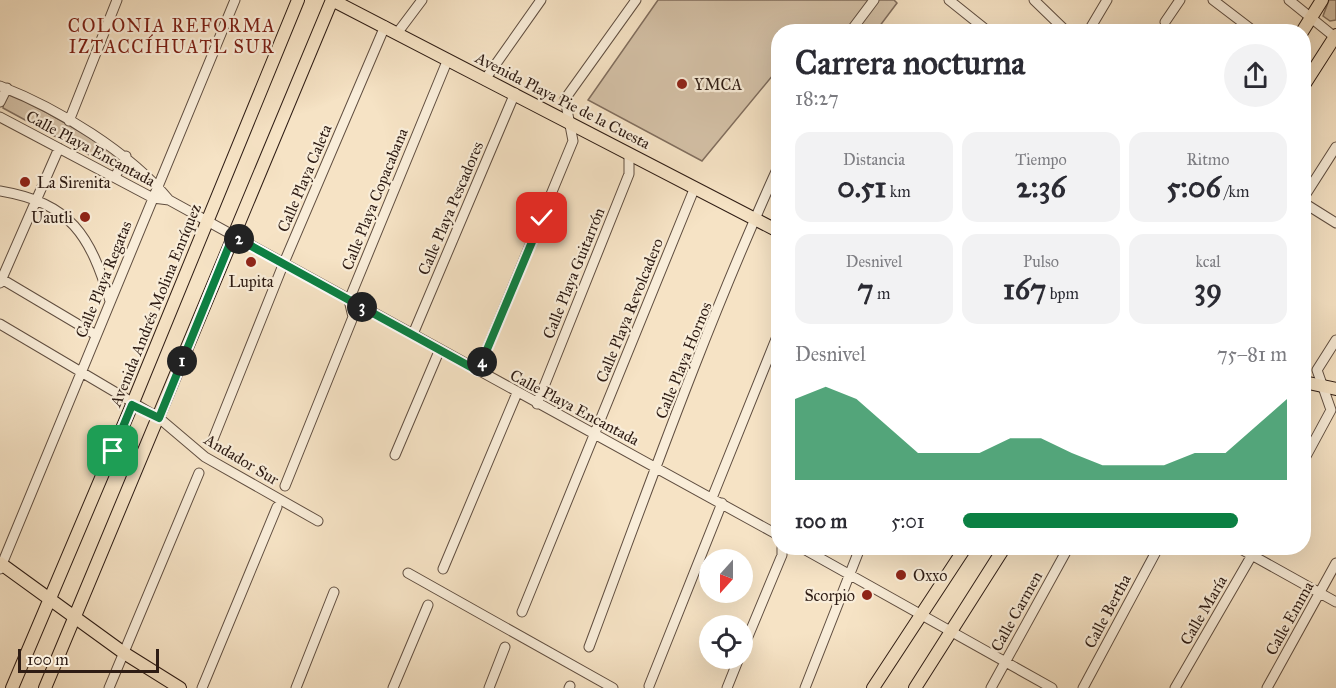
<!DOCTYPE html>
<html lang="es">
<meta charset="utf-8">
<style>
:root{--surface:#fff;--page:#f2f2f3;--text:#2b2b33;--muted:#7c7c81;--accent:#0b8043}
body{margin:0;font-family:"IM FELL Great Primer",serif;background:var(--page);color:var(--text);height:100vh;display:flex;flex-direction:column;font-size:22px;white-space:nowrap}
*{box-sizing:border-box;margin:0}
p{font-size:20px;color:var(--muted)}
.icon{flex:none;width:33px;height:33px;fill:none;stroke:currentColor;stroke-width:2;stroke-linecap:round;stroke-linejoin:round}
.map{position:relative;flex:1;overflow:hidden}
.panel{position:absolute;left:771px;top:24px;width:540px;height:531px;display:flex;flex-direction:column;background:var(--surface);border-radius:24px;box-shadow:0 6px 24px #0002}
.panel>*{flex:none}
.needle{width:39px;rotate:201deg}
.buttons{position:absolute;left:699px;top:549px;display:grid;gap:12px}
.buttons a{display:grid;place-items:center;width:54px;height:54px;border-radius:50%;background:var(--surface);box-shadow:0 6px 24px #0002;font-size:30px}
.scale{position:absolute;left:18px;bottom:15px;width:141px;box-sizing:border-box;padding-left:6px;border:3px solid #2e1c14;border-top:0;font-size:16px;line-height:21px;white-space:nowrap;color:#2e1c14;-webkit-text-stroke:4px #f9edd9;paint-order:stroke}
.pin{position:absolute;display:grid;place-items:center;width:51px;height:51px;color:#fff;margin:-26px;border-radius:12px;box-shadow:0 3px 9px #0006}
.km{position:absolute;width:30px;height:30px;margin:-15px;border-radius:50%;background:#222;color:#fff;font-size:16px;line-height:30px;text-align:center}
.round{display:grid;place-items:center;flex:none;width:63px;height:63px;border-radius:32px;background:var(--page)}
.head{display:flex;align-items:center;justify-content:space-between;height:102px;padding:0 24px}
h1{font-size:33px;font-weight:700;line-height:45px}
.metrics{display:grid;grid-template-columns:repeat(3,1fr);gap:9px;height:102px;padding:6px 24px}
.metrics div{display:grid;align-content:center;border-radius:15px;background:var(--page);text-align:center}
.metrics b{font-size:30px;font-weight:700}
.metrics small{font-size:16px;font-weight:400}
.metrics p{font-size:16px}
.chart{height:168px;padding:12px 24px}
.chart p{display:flex;justify-content:space-between}
.chart svg{width:100%;height:108px;margin-top:6px;fill:var(--accent);opacity:.7}
ul{padding:0 24px;list-style:none;font-size:20px}
li{display:grid;grid-template-columns:96px 72px 1fr;align-items:center;height:45px}
li i{height:15px;border-radius:8px;background:var(--accent)}
.map>svg:first-child{display:block}
.green{fill:#d4c1a7;stroke:#816e5e;stroke-width:1.5}
.lines{fill:none;stroke-linecap:round;stroke-linejoin:round}
.minor-casing{stroke:#604e40;stroke-width:11}
.major-casing{stroke:#2e1c14;stroke-width:14}
.minor{stroke:#f9edd9;stroke-width:9}
.major{stroke:#f6e3c5;stroke-width:12}
.route-casing{stroke:#fff;stroke-width:12}
.route{stroke:#0b8043;stroke-width:8}
.poi-dot{fill:#8f2418;stroke:#f9edd9;stroke-width:2}
.labels{text-anchor:middle;stroke-width:4.5;stroke-linejoin:round;paint-order:stroke}
.poi-label{font-size:16px;fill:#2e1c14;stroke:#f9edd9;text-anchor:start}
.street-label{font-size:16px;fill:#2e1c14;stroke:#f9edd9}
.neighbourhood-label{font-size:18px;letter-spacing:1.5px;fill:#7a1f14;stroke:#f9edd9}
</style>
<div class="map">
<svg width="1336" height="688" viewBox="0 0 1336 688">
<rect width="100%" height="100%" fill="#f6e3c5"/>
<filter id="stains"><feTurbulence type="fractalNoise" baseFrequency=".00333" numOctaves="4"/><feColorMatrix values="0 0 0 0 .2 0 0 0 0 .09 0 0 0 0 .02 0 0 0 .5 -.17"/></filter>
<radialGradient id="worn" r=".72"><stop offset=".6" stop-color="#630" stop-opacity="0"/><stop offset="1" stop-color="#630" stop-opacity=".3"/></radialGradient>
<!-- green -->
<path class="green" d="M 658,0 L 894,0 L 897,3 L 876,31 L 778,32 L 778,69 L 702,161 L 588,100 Z
M 1329,0 L 1336,0 L 1336,20 L 1330,21 L 1323,16 Z
M 9,94 L 14,94 L 122,155 L 121,172 L 3,108 L 4,100 Z"/>
<g class="lines">
<!-- minor casing -->
<g class="minor-casing">
<path id="minor" d="M 949,0 L 989,32
M 1034,0 L 1067,32
M 1213,0 L 1255,32
M 1289,0 L 1336,38
M 1165,22 L 1180,0
M 398,32 L 422,0
M 850,32 L 874,0
M 1088,32 L 1107,0
M 486,78 L 541,0
M 0,86 C 59,109 129,152 169,200
M 0,102 L 7,88
M 0,117 L 153,198 L 169,200 L 778,535
M 69,121 L 117,0
M 115,177 L 126,156
M 0,191 C 71,203 90,235 110,301
M 1304,197 L 1336,147
M 1304,203 L 1336,223
M 0,278 L 96,335
M 0,283 L 59,148
M 0,324 L 159,418 L 205,457 L 318,521
M 413,334 L 515,93
M 478,371 L 573,141 L 565,99 L 636,0
M 537,404 L 629,174 L 629,153
M 212,442 L 283,265 L 385,26
M 395,455 L 440,349
M 1304,460 L 1331,410 L 1317,370 L 1336,340
M 285,486 L 353,317 L 349,300 L 448,59
M 712,498 L 778,334
M 802,548 L 1052,688
M 1239,548 L 1336,602
M 0,569 L 235,0
M 443,569 L 517,393
M 408,573 L 613,688
M 522,612 L 695,187
M 589,647 C 649,486 707,323 778,167
M 742,651 L 782,555 L 782,548
M 649,686 L 722,503
M 109,688 L 199,473
M 202,688 L 277,507
M 296,688 L 334,592
M 393,688 L 428,605
M 489,688 L 505,647
M 569,688 L 570,686
M 727,688 L 739,658
M 805,688 L 860,548
M 991,688 L 1068,548
M 1083,688 L 1158,548
M 1175,688 L 1256,548
M 1267,688 L 1336,563"/>
</g>
<!-- major casing -->
<g class="major-casing">
<path id="major" d="M 332,0 L 778,231
M 1302,32 L 1322,0
M 1304,85 L 1336,35
M 1304,382 L 1336,389
M 0,563 L 124,653 L 180,688
M 12,688 L 132,405 L 298,0
M 45,688 L 332,0
M 873,688 L 965,548
M 915,688 L 1004,548"/>
</g>
<!-- minor -->
<use href="#minor" class="minor"/>
<!-- major -->
<use href="#major" class="major"/>
</g>
<g class="lines">
<!-- route casing -->
<g class="route-casing">
<path id="route" d="M 113,451 L 132,405 L 159,418 L 233,236 L 478,371 L 542,218"/>
</g>
<!-- route -->
<use href="#route" class="route"/>
</g>
<!-- markers -->
<g class="poi-dot">
<circle cx="682" cy="84" r="6"/>
<circle cx="25" cy="182" r="6"/>
<circle cx="85" cy="217" r="6"/>
<circle cx="251" cy="262" r="6"/>
<circle cx="901" cy="575" r="6"/>
<circle cx="867" cy="595" r="6"/>
</g>
<g class="labels">
<!-- poi labels -->
<g class="poi-label">
<text x="694" y="90">YMCA</text>
<text x="37" y="188">La Sirenita</text>
<text x="73" y="223" text-anchor="end">Uautli</text>
<text x="251" y="287" text-anchor="middle">Lupita</text>
<text x="913" y="581">Oxxo</text>
<text x="855" y="601" text-anchor="end">Scorpio</text>
</g>
<!-- street labels -->
<g class="street-label">
<text transform="translate(563 100) rotate(27)" y="6">Avenida Playa Pie de la Cuesta</text>
<text transform="translate(91 148) rotate(28)" y="6">Calle Playa Encantada</text>
<text transform="translate(304 178) rotate(-67)" y="6">Calle Playa Caleta</text>
<text transform="translate(374 199) rotate(-68)" y="6">Calle Playa Copacabana</text>
<text transform="translate(450 208) rotate(-67)" y="6">Calle Playa Pescadores</text>
<text transform="translate(573 273) rotate(-68)" y="6">Calle Playa Guitarrón</text>
<text transform="translate(103 279) rotate(-68)" y="6">Calle Playa Regatas</text>
<text transform="translate(155 305) rotate(-68)" y="6">Avenida Andrés Molina Enríquez</text>
<text transform="translate(629 310) rotate(-68)" y="6">Calle Playa Revolcadero</text>
<text transform="translate(683 360) rotate(-68)" y="6">Calle Playa Hornos</text>
<text transform="translate(575 407) rotate(28)" y="6">Calle Playa Encantada</text>
<text transform="translate(242 459) rotate(31)" y="6">Andador Sur</text>
<text transform="translate(1203 610) rotate(-60)" y="6">Calle María</text>
<text transform="translate(1016 611) rotate(-61)" y="6">Calle Carmen</text>
<text transform="translate(1107 611) rotate(-62)" y="6">Calle Bertha</text>
<text transform="translate(1289 618) rotate(-61)" y="6">Calle Emma</text>
</g>
<!-- neighbourhood labels -->
<g class="neighbourhood-label">
<text x="172" y="32">COLONIA REFORMA<tspan x="172" dy="21">IZTACCÍHUATL SUR</tspan></text>
</g>
</g>
<rect width="100%" height="100%" filter="url(#stains)"/>
<rect width="100%" height="100%" fill="url(#worn)"/>
</svg>
<div class="buttons">
<a><svg class="needle" viewBox="-14 -14 28 28"><path d="M0-13l5 13h-10z" fill="#e53935"/><path d="M0 13l5-13h-10z" fill="#7c7c81"/></svg></a>
<a><svg class="icon" aria-label="locate" viewBox="0 0 24 24"><circle cx="12" cy="12" r="6"/><path d="M12 2v4M12 18v4M2 12h4M18 12h4"/></svg></a>
</div>
<div class="scale">100 m</div>
<div class="pin" style="left:113px;top:451px;background:#1e9e55"><svg class="icon" aria-label="arrive" viewBox="0 0 24 24"><path d="M6 21V4h12l-3 4 3 4H6"/></svg></div>
<div class="pin" style="left:542px;top:218px;background:#d93025"><svg class="icon" aria-label="check" viewBox="0 0 24 24"><path d="M5 12l5 5 9-10"/></svg></div>
<b class="km" style="left:182px;top:361px">1</b>
<b class="km" style="left:239px;top:239px">2</b>
<b class="km" style="left:362px;top:307px">3</b>
<b class="km" style="left:482px;top:362px">4</b>
<section class="panel">
<div class="head"><div><h1>Carrera nocturna</h1><p>18:27</p></div><a class="round"><svg class="icon" aria-label="share" viewBox="0 0 24 24"><path d="M12 15V3M7 8l5-5 5 5M5 13v7h14v-7"/></svg></a></div>
<div class="metrics">
<div><p>Distancia</p><b>0.51<small> km</small></b></div>
<div><p>Tiempo</p><b>2:36</b></div>
<div><p>Ritmo</p><b>5:06<small> /km</small></b></div>
</div>
<div class="metrics">
<div><p>Desnivel</p><b>7<small> m</small></b></div>
<div><p>Pulso</p><b>167<small> bpm</small></b></div>
<div><p>kcal</p><b>39</b></div>
</div>
<div class="chart"><p><span>Desnivel</span>75–81 m</p>
<svg viewBox="0 0 160 44" preserveAspectRatio="none"><path d="M0 44V11L10 6L20 11L30 22L40 33L50 33L60 33L70 27L80 27L90 33L100 38L110 38L120 38L130 33L140 33L150 22L160 11V44z"/></svg>
</div>
<ul>
<li><b>100 m</b>5:01<i style="width:85%"></i></li>
</ul>
</section>
</div>
